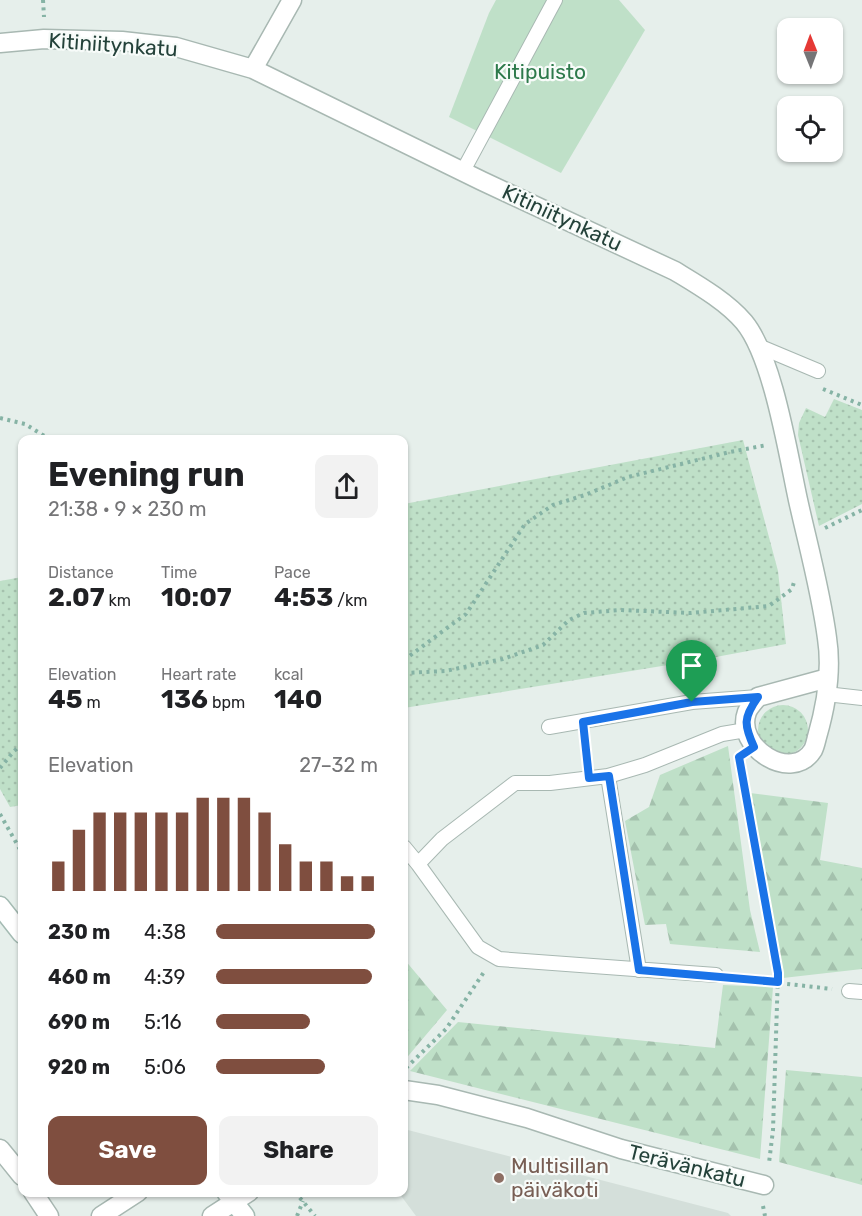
<!DOCTYPE html>
<meta charset="utf-8">
<style>
:root{--surface:#fff;--page:#f2f2f2;--text:#202124;--muted:#757577;--accent:#7f4e3f}
body{margin:0;font-family:Rubik,sans-serif;background:var(--page);color:var(--text);height:100vh;display:flex;flex-direction:column;font-size:22px;white-space:nowrap}
*{box-sizing:border-box;margin:0}
p{font-size:20px;color:var(--muted)}
.icon{flex:none;width:33px;height:33px;fill:none;stroke:currentColor;stroke-width:2;stroke-linecap:round;stroke-linejoin:round}
.map{position:relative;flex:1;overflow:hidden}
.panel{position:absolute;left:18px;top:435px;width:390px;height:762px;display:flex;flex-direction:column;background:var(--surface);border-radius:12px;box-shadow:0 2px 4px #0004}
.panel>*{flex:none}
.needle{width:39px;rotate:359deg}
.controls{position:absolute;left:777px;top:18px;display:grid;gap:12px}
.controls a{display:grid;place-items:center;width:66px;height:66px;border-radius:12px;background:var(--surface);box-shadow:0 2px 4px #0004;font-size:30px}
.pin{position:absolute;display:grid;place-items:center;width:51px;height:51px;color:#fff;margin:-62px -26px;border-radius:50% 50% 50% 0;rotate:-45deg;box-shadow:0 0 6px #0007}
.pin .icon{rotate:45deg}
.round{display:grid;place-items:center;flex:none;width:63px;height:63px;border-radius:12px;background:var(--page)}
.head{display:flex;align-items:center;justify-content:space-between;height:102px;padding:0 30px}
h1{font-size:33px;font-weight:700;line-height:45px}
.figures{display:grid;grid-template-columns:repeat(3,1fr);gap:9px;height:102px;padding:6px 30px}
.figures div{display:grid;align-content:center}
.figures b{font-size:26px;font-weight:700}
.figures small{font-size:16px;font-weight:400}
.figures p{font-size:16px}
.chart{height:168px;padding:12px 30px}
.chart p{display:flex;justify-content:space-between}
.chart svg{width:100%;height:108px;margin-top:6px;stroke:var(--accent);stroke-width:6}
.cta{display:flex;gap:12px;margin-top:auto;padding:12px 30px}
.cta a{flex:1;height:69px;border-radius:12px;background:var(--accent);color:#fff;font-size:24px;font-weight:700;line-height:69px;text-align:center}
.cta a+a{background:var(--page);color:var(--text)}
ul{padding:0 30px;list-style:none;font-size:20px}
li{display:grid;grid-template-columns:96px 72px 1fr;align-items:center;height:45px}
li i{height:15px;border-radius:8px;background:var(--accent)}
.map>svg:first-child{display:block}
.built{fill:#d4dfda}
.grass{fill:url(#grass-dots)}
.forest{fill:url(#forest-firs)}
.green{fill:#bfe0c8}
.lines{fill:none;stroke-linecap:round;stroke-linejoin:round}
.lane-casing{stroke:#a8b8b2;stroke-width:16}
.street-casing{stroke:#a8b8b2;stroke-width:21}
.secondary-casing{stroke:#a4bbb3;stroke-width:21}
.path{stroke:#86b3a5;stroke-width:4;stroke-dasharray:3 4.5;stroke-linecap:butt}
.lane{stroke:#fff;stroke-width:14}
.street{stroke:#fff;stroke-width:18}
.secondary{stroke:#fff;stroke-width:18}
.route-casing{stroke:#fff;stroke-width:12}
.route{stroke:#1a73e8;stroke-width:8}
.education-dot{fill:#8d6e63;stroke:#f7fbf9;stroke-width:2}
.labels{text-anchor:middle;stroke-width:4.5;stroke-linejoin:round;paint-order:stroke}
.street-label{font-size:21px;fill:#24423a;stroke:#f7fbf9}
.park-label{font-size:21px;fill:#2d7a4b;stroke:#f7fbf9}
.education-label{font-size:21px;fill:#785e54;stroke:#f7fbf9;text-anchor:start}
</style>
<div class="map">
<svg width="862" height="1216" viewBox="0 0 862 1216">
<defs>
<pattern id="grass-dots" width="8" height="8" patternUnits="userSpaceOnUse" patternTransform="scale(1.5)"><rect width="8" height="8" fill="#bfe0c8"/><path d="M2 2h.1M6 6h.1" fill="none" stroke="#a4c1ad" stroke-width="1.8" stroke-linecap="round"/></pattern>
<pattern id="forest-firs" width="22" height="20" patternUnits="userSpaceOnUse" patternTransform="scale(1.5)"><rect width="22" height="20" fill="#bfe0c8"/><path d="M5 1l3.5 6h-7zM16 11l3.5 6h-7z" fill="#a4c1ad"/></pattern>
</defs>
<rect width="100%" height="100%" fill="#e6efeb"/>
<!-- built -->
<path class="built" d="M 404,1129 L 728,1213 L 731,1216 L 416,1216 L 399,1193 L 404,1192 Z"/>
<!-- grass -->
<path class="grass" d="M 834,399 L 862,410 L 862,504 L 819,526 L 798,435 L 799,423 L 806,408 L 825,417 Z
M 743,440 L 778,571 L 786,644 L 705,659 L 404,708 L 404,504 Z
M 22,577 L 22,805 L 10,807 L 0,789 L 0,581 Z
M758 730a25 25 0 1 1 50 0a25 25 0 1 1-50 0Z"/>
<!-- forest -->
<path class="forest" d="M 728,746 L 750,910 L 760,952 L 670,944 L 666,924 L 645,925 L 625,821 L 649,807 L 660,775 Z
M 750,793 L 828,803 L 820,860 L 862,868 L 862,969 L 783,978 Z
M 404,959 L 447,1010 L 404,1061 Z
M 723,985 L 773,987 L 760,1159 L 410,1071 L 458,1022 L 715,1048 Z
M 786,1070 L 862,1077 L 862,1185 L 779,1162 Z"/>
<!-- green -->
<path class="green" d="M 496,0 L 619,0 L 645,30 L 561,173 L 449,117 L 489,13 Z"/>
<g class="lines">
<!-- lane casing -->
<g class="lane-casing">
<path id="lane" d="M 463,171 L 555,0
M 756,345 L 818,371
M 826,694 L 862,698
M 549,727 L 692,702 L 758,697
M 608,776 L 639,970
M 404,847 L 418,864
M 716,975 L 499,959 L 478,947 L 418,864 L 442,839 L 515,783 L 550,783 L 608,776 L 645,765 L 722,734 L 746,730
M 849,991 L 862,992"/>
</g>
<!-- street casing -->
<g class="street-casing">
<path id="street" d="M 0,43 L 44,39 L 122,41 L 176,47 L 253,69 L 482,181 L 675,271 C 698,285 726,301 744,322 C 773,357 788,454 798,500 C 808,545 821,592 827,638 C 832,670 826,706 817,737 C 816,741 815,746 813,750 C 792,784 734,747 747,712 C 749,707 754,702 758,697 L 828,678
M 253,69 L 292,0
M 404,1090 L 438,1095 L 527,1118 L 621,1149 L 764,1185
M 0,1149 L 22,1176
M 33,1192 L 49,1216
M 101,1216 L 138,1192
M 212,1216 L 249,1192"/>
</g>
<!-- secondary casing -->
<g class="secondary-casing">
<path id="secondary" d="M 0,906 L 22,934
M 226,1192 L 245,1216"/>
</g>
<!-- path -->
<path class="path" d="M 43,0 L 44,17
M 823,389 L 862,405
M 0,418 L 25,424 L 51,440
M 825,528 L 862,510
M 404,660 L 466,614 L 525,524 L 553,505 L 585,495 L 628,477 L 730,452 L 767,445
M 404,673 L 445,671 L 503,659 L 543,645 L 569,620 L 584,613 L 620,610 L 691,613 L 769,606 L 792,589 L 794,582
M 585,740 L 587,760
M 740,764 L 778,973 L 773,1130 L 769,1163
M 0,768 L 14,751 L 22,744
M 0,814 L 22,853
M 735,978 L 832,989
M 406,1068 L 446,1029 L 484,972
M 295,1192 L 315,1216
M 763,1206 L 765,1216
M 297,1216 L 303,1201"/>
<!-- lane -->
<use href="#lane" class="lane"/>
<!-- street -->
<use href="#street" class="street"/>
<!-- secondary -->
<use href="#secondary" class="secondary"/>
</g>
<g class="lines">
<!-- route casing -->
<g class="route-casing">
<path id="route" d="M 758,697 C 743,718 744,725 754,747 L 739,757 L 778,973 L 778,982 L 639,970 L 609,776 L 589,778 L 583,722 L 692,702 Z"/>
</g>
<!-- route -->
<use href="#route" class="route"/>
</g>
<!-- markers -->
<circle class="education-dot" cx="499" cy="1178" r="6"/>
<g class="labels">
<!-- street labels -->
<g class="street-label">
<text transform="translate(113 45) rotate(4)" y="7">Kitiniitynkatu</text>
<text transform="translate(562 218) rotate(25)" y="7">Kitiniitynkatu</text>
<text transform="translate(687 1166) rotate(14)" y="7">Terävänkatu</text>
</g>
<!-- park labels -->
<g class="park-label">
<text x="540" y="79">Kitipuisto</text>
</g>
<!-- education labels -->
<g class="education-label">
<text x="511" y="1173">Multisillan<tspan x="511" dy="24">päiväkoti</tspan></text>
</g>
</g>
</svg>
<div class="controls">
<a><svg class="needle" viewBox="-14 -14 28 28"><path d="M0-13l5 13h-10z" fill="#e53935"/><path d="M0 13l5-13h-10z" fill="#757577"/></svg></a>
<a><svg class="icon" aria-label="locate" viewBox="0 0 24 24"><circle cx="12" cy="12" r="6"/><path d="M12 2v4M12 18v4M2 12h4M18 12h4"/></svg></a>
</div>
<div class="pin" style="left:692px;top:702px;background:#1e9e55"><svg class="icon" aria-label="arrive" viewBox="0 0 24 24"><path d="M6 21V4h12l-3 4 3 4H6"/></svg></div>
<section class="panel">
<div class="head"><div><h1>Evening run</h1><p>21:38 · 9 × 230 m</p></div><a class="round"><svg class="icon" aria-label="share" viewBox="0 0 24 24"><path d="M12 15V3M7 8l5-5 5 5M5 13v7h14v-7"/></svg></a></div>
<div class="figures">
<div><p>Distance</p><b>2.07<small> km</small></b></div>
<div><p>Time</p><b>10:07</b></div>
<div><p>Pace</p><b>4:53<small> /km</small></b></div>
</div>
<div class="figures">
<div><p>Elevation</p><b>45<small> m</small></b></div>
<div><p>Heart rate</p><b>136<small> bpm</small></b></div>
<div><p>kcal</p><b>140</b></div>
</div>
<div class="chart"><p><span>Elevation</span>27–32 m</p>
<svg viewBox="0 0 160 44" preserveAspectRatio="none"><path d="M5 44V32M15 44V19M25 44V12M35 44V12M45 44V12M55 44V12M65 44V12M75 44V6M85 44V6M95 44V6M105 44V12M115 44V25M125 44V32M135 44V32M145 44V38M155 44V38"/></svg>
</div>
<ul>
<li><b>230 m</b>4:38<i style="width:98%"></i></li>
<li><b>460 m</b>4:39<i style="width:96%"></i></li>
<li><b>690 m</b>5:16<i style="width:58%"></i></li>
<li><b>920 m</b>5:06<i style="width:67%"></i></li>
</ul>
<div class="cta"><a>Save</a><a>Share</a></div>
</section>
</div>
